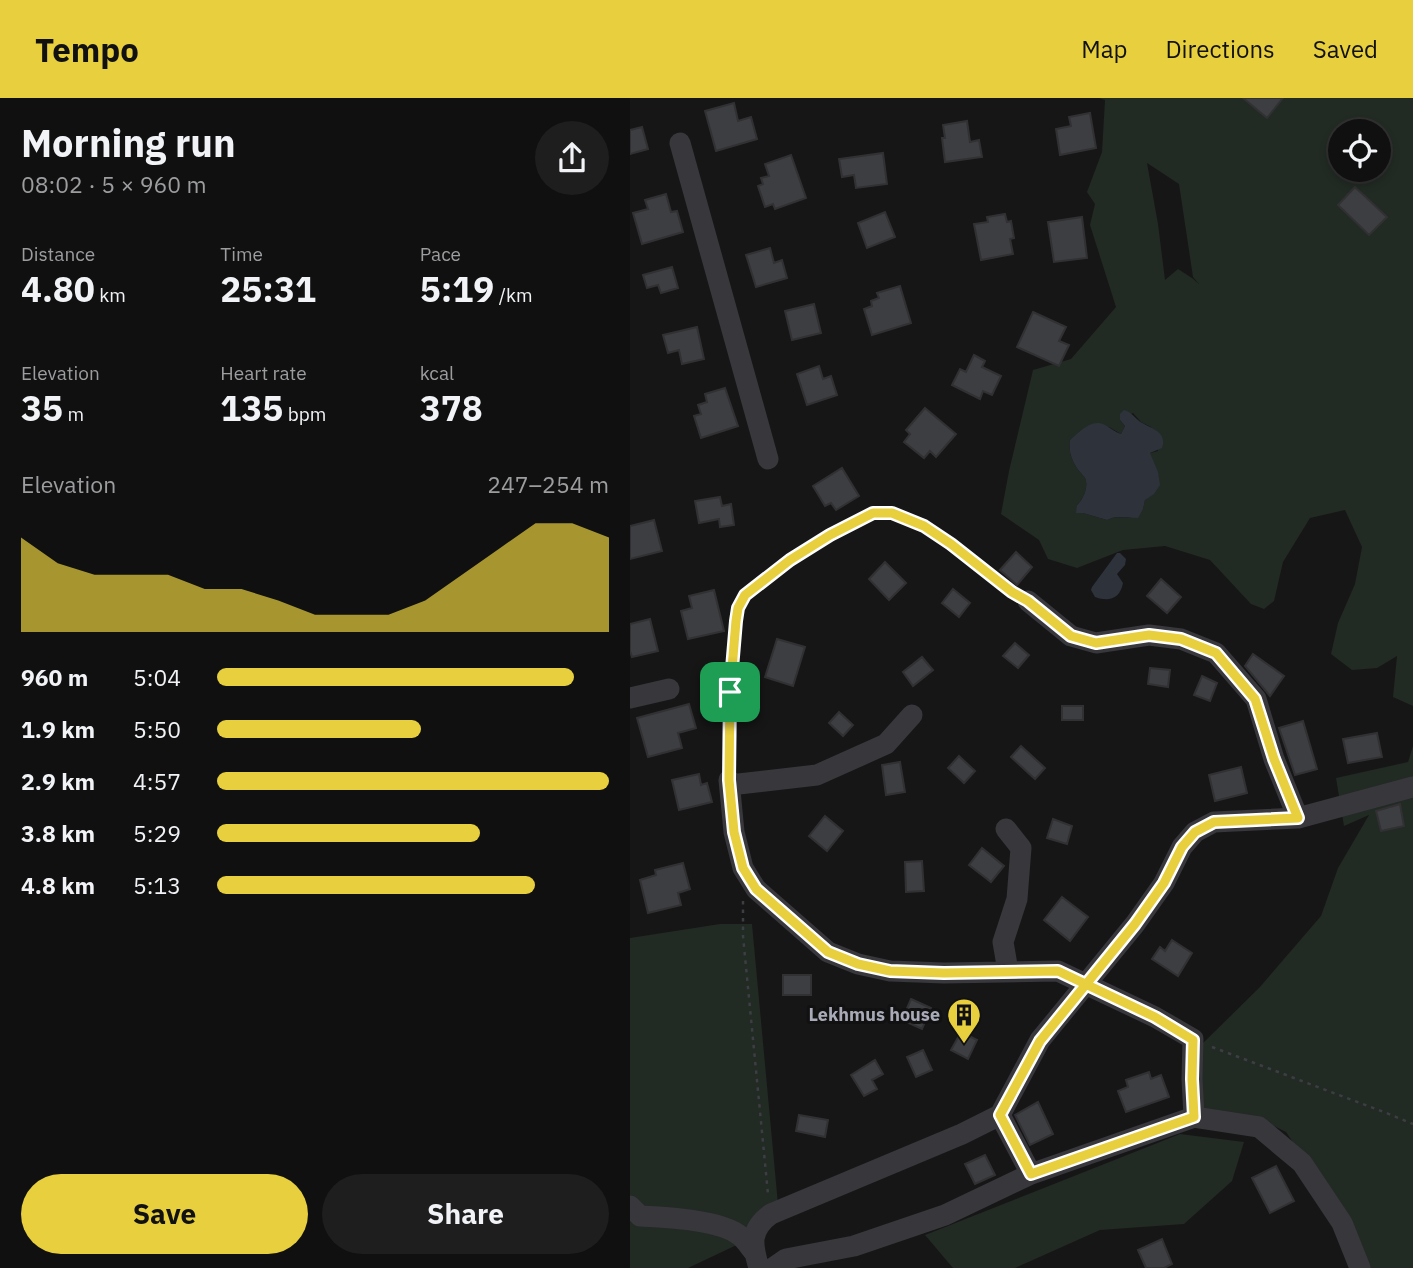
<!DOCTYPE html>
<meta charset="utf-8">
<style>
:root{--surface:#101011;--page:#1e1e1f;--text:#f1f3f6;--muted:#9c9d9f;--line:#303031;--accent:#e7cf3e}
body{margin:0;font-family:"IBM Plex Sans",sans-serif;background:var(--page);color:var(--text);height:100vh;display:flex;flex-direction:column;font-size:26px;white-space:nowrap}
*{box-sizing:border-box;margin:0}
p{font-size:23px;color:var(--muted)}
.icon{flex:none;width:38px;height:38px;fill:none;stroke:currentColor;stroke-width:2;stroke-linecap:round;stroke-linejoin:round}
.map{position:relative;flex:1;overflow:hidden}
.sheet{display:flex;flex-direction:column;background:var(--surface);width:630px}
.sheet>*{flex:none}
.controls{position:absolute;left:698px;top:21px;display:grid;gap:14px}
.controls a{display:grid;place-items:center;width:63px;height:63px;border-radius:50%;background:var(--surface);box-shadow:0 4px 10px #0003,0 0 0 2px var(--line);font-size:35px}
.pin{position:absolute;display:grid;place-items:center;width:60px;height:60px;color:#fff;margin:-30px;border-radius:14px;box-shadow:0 4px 10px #0006}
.round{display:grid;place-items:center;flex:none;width:74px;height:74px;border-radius:37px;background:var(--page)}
.summary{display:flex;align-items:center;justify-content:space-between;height:119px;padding:0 21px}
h1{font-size:38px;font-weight:800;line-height:52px}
.figures{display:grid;grid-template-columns:repeat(3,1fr);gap:10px;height:119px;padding:7px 21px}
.figures div{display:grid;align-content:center}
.figures b{font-size:35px;font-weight:800}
.figures small{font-size:19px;font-weight:400}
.figures p{font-size:19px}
.chart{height:196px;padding:14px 21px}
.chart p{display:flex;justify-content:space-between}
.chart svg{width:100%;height:126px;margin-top:7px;fill:var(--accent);opacity:.7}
.cta{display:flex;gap:14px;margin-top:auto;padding:14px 21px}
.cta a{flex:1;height:80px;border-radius:42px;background:var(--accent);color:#111;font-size:28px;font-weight:800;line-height:80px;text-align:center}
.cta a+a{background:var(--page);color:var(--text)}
ul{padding:0 21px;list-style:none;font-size:23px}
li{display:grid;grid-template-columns:112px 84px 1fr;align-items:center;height:52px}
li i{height:18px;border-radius:9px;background:var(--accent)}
header{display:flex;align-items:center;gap:42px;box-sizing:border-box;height:98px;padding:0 35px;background:var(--accent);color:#111}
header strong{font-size:33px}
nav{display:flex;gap:38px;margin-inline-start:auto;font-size:24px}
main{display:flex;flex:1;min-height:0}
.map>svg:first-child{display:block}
.green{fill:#222a24;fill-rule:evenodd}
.water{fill:#2d323b}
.building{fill:#3d3e41;stroke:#313033;stroke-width:2}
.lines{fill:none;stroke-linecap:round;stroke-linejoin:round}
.path{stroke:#3d3e43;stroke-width:2.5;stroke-dasharray:3.5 5;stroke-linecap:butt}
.minor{stroke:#37373c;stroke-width:21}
.route-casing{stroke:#fff;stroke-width:14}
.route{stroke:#e7cf3e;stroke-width:9}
.labels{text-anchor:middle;stroke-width:6;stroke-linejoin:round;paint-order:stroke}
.poi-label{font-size:18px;font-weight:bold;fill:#a8aab7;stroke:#111112;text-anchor:end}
</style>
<header>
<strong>Tempo</strong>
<nav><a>Map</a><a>Directions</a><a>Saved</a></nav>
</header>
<main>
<section class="sheet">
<div class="summary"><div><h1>Morning run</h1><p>08:02 · 5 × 960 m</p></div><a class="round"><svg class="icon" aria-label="share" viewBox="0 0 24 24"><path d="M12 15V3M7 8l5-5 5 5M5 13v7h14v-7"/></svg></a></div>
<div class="figures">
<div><p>Distance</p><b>4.80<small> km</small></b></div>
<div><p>Time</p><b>25:31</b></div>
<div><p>Pace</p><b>5:19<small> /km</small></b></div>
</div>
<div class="figures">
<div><p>Elevation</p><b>35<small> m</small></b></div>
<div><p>Heart rate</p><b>135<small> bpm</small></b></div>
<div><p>kcal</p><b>378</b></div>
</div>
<div class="chart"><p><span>Elevation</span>247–254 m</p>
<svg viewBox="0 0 160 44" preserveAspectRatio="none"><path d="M0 44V11L10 20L20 24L30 24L40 24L50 29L60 29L70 33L80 38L90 38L100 38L110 33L120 24L130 15L140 6L150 6L160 11V44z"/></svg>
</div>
<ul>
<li><b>960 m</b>5:04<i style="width:91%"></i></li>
<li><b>1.9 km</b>5:50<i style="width:52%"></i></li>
<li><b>2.9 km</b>4:57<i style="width:100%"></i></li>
<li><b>3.8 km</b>5:29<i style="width:67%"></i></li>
<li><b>4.8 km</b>5:13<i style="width:81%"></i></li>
</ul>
<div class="cta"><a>Save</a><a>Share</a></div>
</section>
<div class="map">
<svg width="783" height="1170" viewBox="0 0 783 1170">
<rect width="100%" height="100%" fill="#161617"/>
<!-- green -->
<path class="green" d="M 469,0 L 783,0 L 783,608 L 763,599 L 767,558 L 747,570 L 722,572 L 701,556 L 708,525 L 725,486 L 732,449 L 715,412 L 680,420 L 653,464 L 644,503 L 634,511 L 621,506 L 580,462 L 535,448 L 493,452 L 447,470 L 418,461 L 409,442 L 371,416 L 379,373 L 403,272 L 441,261 L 486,209 L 460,127 L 465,106 L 457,94 L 472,54 L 475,2 ZM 710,33 L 749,33 L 749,72 L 710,72 ZM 517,65 L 549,86 L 563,179 L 569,186 L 562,180 L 548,171 L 535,182 L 528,126 ZM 503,315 L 511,324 L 521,329 L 528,353 L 520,355 L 519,398 L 515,402 L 513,411 L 500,420 L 485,419 L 477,422 L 453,415 L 447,415 L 447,407 C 453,402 459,388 455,380 C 454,378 452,377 451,375 C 443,366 438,355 440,342 L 458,328 L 479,329 L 491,336 L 495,328 L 490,322 Z
M 783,648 L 783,1170 L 737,1170 L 716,1122 L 656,1034 L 628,1020 L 569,1012 L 570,948 L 630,889 L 691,818 L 708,770 L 739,717 L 714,728 L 706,680 L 778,664 Z
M 90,826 L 122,826 L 149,1117 L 111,1145 L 58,1170 L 0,1170 L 0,840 Z
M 550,1036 L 614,1044 L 602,1083 L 554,1126 L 470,1132 L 385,1170 L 323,1170 L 295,1137 Z"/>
<!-- water -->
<path class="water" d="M 494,312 C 501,314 503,318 508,322 C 519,331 538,332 532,350 L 520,355 L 528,374 L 530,387 L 524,396 L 515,402 L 513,411 L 508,420 L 485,419 L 477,422 L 453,415 L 446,415 L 447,407 C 453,402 459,388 455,380 C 454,378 452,377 451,375 C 443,366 438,355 440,342 C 450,334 461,320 475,327 C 481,330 485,334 491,336 L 495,328 L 490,322 L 490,316 Z
M 487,455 L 490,455 L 496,461 L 495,467 L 487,476 L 493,485 C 490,501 479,504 465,499 L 461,492 L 462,489 Z"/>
<!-- building -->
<path class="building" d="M 613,0 L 653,0 L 637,20 Z
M 104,5 L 108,23 L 121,19 L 127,41 L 86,53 L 75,13 Z
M 460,15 L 466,50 L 430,57 L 426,31 L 441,28 L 439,19 Z
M 337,23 L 340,44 L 349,42 L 352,59 L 315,64 L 312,40 L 315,40 L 313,27 Z
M 12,29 L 18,51 L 0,56 L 0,32 Z
M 253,55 L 257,86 L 226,90 L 224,77 L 212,79 L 209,61 Z
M 161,57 L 176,100 L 145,111 L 143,106 L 135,109 L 128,88 L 133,86 L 131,80 L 139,78 L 135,66 Z
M 725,89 L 757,119 L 739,137 L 708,107 Z
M 36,96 L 41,114 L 47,113 L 53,134 L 12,146 L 3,115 L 18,111 L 15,102 Z
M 255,114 L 265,139 L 237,150 L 228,125 Z
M 375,116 L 377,124 L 381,123 L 384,140 L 380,141 L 383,156 L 351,162 L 344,126 L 358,124 L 357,119 Z
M 452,119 L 457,160 L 424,164 L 418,124 Z
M 140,150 L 144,165 L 152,162 L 157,180 L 126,189 L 116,157 Z
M 42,169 L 48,190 L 31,195 L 28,187 L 17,190 L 13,177 Z
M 270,188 L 281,225 L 242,237 L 234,211 L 242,208 L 241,203 L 249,200 L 247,195 Z
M 184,206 L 191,235 L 162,242 L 155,213 Z
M 403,214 L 436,229 L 429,243 L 439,247 L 429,268 L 387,249 Z
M 67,229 L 74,261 L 52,266 L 49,252 L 38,255 L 33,237 Z
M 344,257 L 355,263 L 352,269 L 371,278 L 362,297 L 353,293 L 350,301 L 322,287 L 330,271 L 336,274 Z
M 189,268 L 193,281 L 201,278 L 207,297 L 177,307 L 167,276 Z
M 95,290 L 108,328 L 71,340 L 64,318 L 71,316 L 68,307 L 77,304 L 75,296 Z
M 295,310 L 326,336 L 306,359 L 300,353 L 294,360 L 274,344 L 280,336 L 276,332 Z
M 212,370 L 229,398 L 206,412 L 201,405 L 195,408 L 183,388 Z
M 90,399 L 92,408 L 101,406 L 104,427 L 90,429 L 89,421 L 69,425 L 65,403 Z
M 24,422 L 32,453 L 0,461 L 0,428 Z
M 386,454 L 402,469 L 387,487 L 370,472 Z
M 255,464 L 276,485 L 259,502 L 239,481 Z
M 531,481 L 551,499 L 537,515 L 517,498 Z
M 323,491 L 340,505 L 329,519 L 312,505 Z
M 84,492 L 94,533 L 58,541 L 51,513 L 62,510 L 59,498 Z
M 20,521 L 28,553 L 2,559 L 0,553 L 0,526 Z
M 147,541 L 175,549 L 163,588 L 135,579 Z
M 385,545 L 399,557 L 388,570 L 373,558 Z
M 623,556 L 654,578 L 640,598 L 615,568 Z
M 292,559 L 303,572 L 283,588 L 273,574 Z
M 520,570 L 540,572 L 538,589 L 518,586 Z
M 572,578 L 587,585 L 580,603 L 564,597 Z
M 59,606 L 66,630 L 48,635 L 52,650 L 18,659 L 7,620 Z
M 432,608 L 453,608 L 453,622 L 432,622 Z
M 209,614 L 223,627 L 213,638 L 199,625 Z
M 673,623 L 687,671 L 665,677 L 649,630 Z
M 747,635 L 752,659 L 718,665 L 713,641 Z
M 391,648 L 415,670 L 405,681 L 381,659 Z
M 329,658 L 345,673 L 334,685 L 318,670 Z
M 270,664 L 275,694 L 256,697 L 252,667 Z
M 611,669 L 617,695 L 585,703 L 579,677 Z
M 69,676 L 71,687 L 77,685 L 82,704 L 49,712 L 42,682 Z
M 770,706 L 774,728 L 751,733 L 746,713 Z
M 195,718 L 213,733 L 197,753 L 179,738 Z
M 423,721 L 442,728 L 437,746 L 417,740 Z
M 352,750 L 374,768 L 361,784 L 339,767 Z
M 292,763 L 294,793 L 276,794 L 275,764 Z
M 53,765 L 60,791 L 48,795 L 51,807 L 18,815 L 10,782 L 26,777 L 25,772 Z
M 432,799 L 458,819 L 440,843 L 414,822 Z
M 542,842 L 562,855 L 548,878 L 522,861 L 530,849 L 535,853 Z
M 153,877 L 181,877 L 181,897 L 153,897 Z
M 281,901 L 301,910 L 292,931 L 272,922 Z
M 331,934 L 347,942 L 338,961 L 321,952 Z
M 293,952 L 302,972 L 286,979 L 277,959 Z
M 245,962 L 253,976 L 242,982 L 247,991 L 234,998 L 221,977 Z
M 519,974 L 521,981 L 531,977 L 539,999 L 496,1014 L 488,993 L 498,989 L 496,982 Z
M 408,1004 L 423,1036 L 400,1047 L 385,1017 Z
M 169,1017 L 198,1022 L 195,1039 L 166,1033 Z
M 355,1057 L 365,1077 L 345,1086 L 335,1066 Z
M 646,1068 L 664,1103 L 640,1115 L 622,1080 Z
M 532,1141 L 542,1166 L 534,1170 L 516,1170 L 508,1152 Z"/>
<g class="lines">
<!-- path -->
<path class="path" d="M 99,665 L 100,594 L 108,510 L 115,497 L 160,462 L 200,437 L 243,415 L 262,415 L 294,428 L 321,446 L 383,495
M 113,803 L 113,838 L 138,1096
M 582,949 L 754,1014 L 783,1026"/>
<!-- minor -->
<path class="minor" d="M 50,45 L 138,361
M 398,503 L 441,538 L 466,545 L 519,537 L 551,541 L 586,555 L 626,601 L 644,661 L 668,720
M 0,600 L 39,591
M 99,682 L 104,734 L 113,770 L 126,791 L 198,854 L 228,866 L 260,873 L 314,875 L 428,873 L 525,919 L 563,941 L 562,981 L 564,1019 L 629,1029 L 672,1065 L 712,1125 L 730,1170
M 100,687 L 187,677 L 256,646 L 282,617
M 376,731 L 391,750 L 387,801 L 373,844 L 378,873
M 370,1017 L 401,1076
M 0,1108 L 10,1118 C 35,1119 90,1122 109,1137 C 115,1141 119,1148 124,1154
M 129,1170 C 122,1147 119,1132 141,1116 L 332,1036 L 370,1017 L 410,942 L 505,826 L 534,785 L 552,749 L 565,734 L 584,724 L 668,720 L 783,689
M 143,1170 L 156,1161 L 224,1148 L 315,1117 L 401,1076 L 564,1019"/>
</g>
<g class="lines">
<!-- route casing -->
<g class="route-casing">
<path id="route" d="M 100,594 L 99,682 L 104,734 L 113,770 L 126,791 L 198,854 L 228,866 L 260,873 L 314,875 L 428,873 L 525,919 L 563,942 L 562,981 L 564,1019 L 401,1076 L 370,1017 L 410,943 L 505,826 L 534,785 L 552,749 L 565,734 L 584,724 L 668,720 L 644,661 L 625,601 L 586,555 L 551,541 L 519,537 L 466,545 L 441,538 L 398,503 L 382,494 L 321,446 L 294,428 L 262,415 L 243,415 L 200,437 L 160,462 L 115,497 L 108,510 L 106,523 L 100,594"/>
</g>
<!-- route -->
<use href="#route" class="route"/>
</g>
<!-- icons -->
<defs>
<g id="building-pin" transform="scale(1.75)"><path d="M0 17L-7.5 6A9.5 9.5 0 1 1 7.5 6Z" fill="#e7cf3e" stroke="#111112"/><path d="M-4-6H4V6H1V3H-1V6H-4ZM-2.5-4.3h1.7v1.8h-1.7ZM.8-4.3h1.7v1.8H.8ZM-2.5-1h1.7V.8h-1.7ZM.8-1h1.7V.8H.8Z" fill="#111"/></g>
</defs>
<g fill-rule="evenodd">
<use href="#building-pin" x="334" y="917"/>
</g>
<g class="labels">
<!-- poi labels -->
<g class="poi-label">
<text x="310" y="923">Lekhmus house</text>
</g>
</g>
</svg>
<div class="controls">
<a><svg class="icon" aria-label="locate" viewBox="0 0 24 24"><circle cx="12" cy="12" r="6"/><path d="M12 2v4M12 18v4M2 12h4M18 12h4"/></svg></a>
</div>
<div class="pin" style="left:100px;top:594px;background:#1e9e55"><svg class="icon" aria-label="arrive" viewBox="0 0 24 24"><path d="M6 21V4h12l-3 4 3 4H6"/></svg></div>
</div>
</main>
